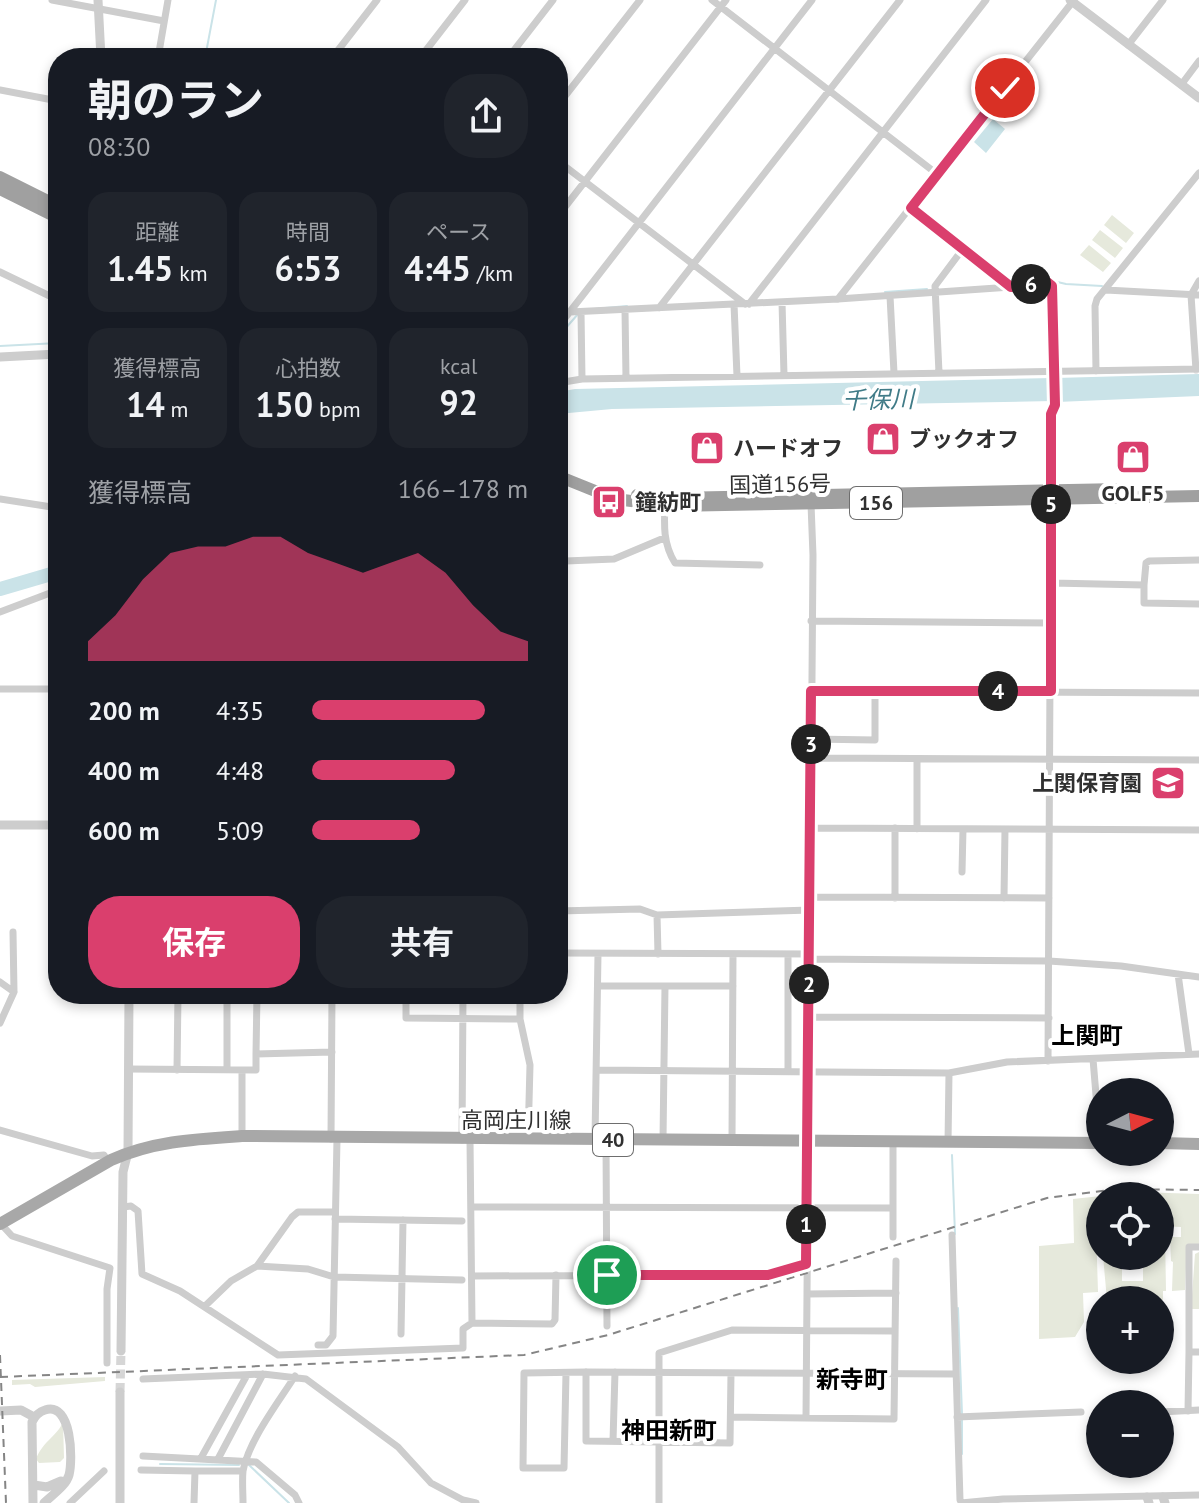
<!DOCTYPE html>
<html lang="ja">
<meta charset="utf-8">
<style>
:root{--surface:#171b24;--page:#20242c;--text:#f1f3f6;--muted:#9ea1a6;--accent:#da3f6d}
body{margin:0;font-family:"PT Sans","Noto Sans JP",sans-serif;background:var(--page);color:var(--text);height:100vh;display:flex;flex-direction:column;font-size:30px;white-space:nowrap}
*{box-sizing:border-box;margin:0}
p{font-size:26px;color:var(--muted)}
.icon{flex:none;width:44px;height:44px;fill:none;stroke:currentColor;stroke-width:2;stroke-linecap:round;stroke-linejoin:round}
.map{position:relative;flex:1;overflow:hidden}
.drawer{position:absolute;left:48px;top:48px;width:520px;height:956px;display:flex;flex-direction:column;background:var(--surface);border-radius:32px;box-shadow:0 4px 12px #0003}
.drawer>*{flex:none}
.needle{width:52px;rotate:84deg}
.controls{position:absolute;left:1086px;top:1078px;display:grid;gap:16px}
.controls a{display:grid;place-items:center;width:88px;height:88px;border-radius:50%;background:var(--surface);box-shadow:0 4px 12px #0003;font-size:40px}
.pin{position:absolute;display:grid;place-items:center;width:68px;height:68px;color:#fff;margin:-34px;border:4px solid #fff;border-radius:50%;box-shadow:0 2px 8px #0007}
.km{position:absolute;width:40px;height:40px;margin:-20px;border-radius:50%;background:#222;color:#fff;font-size:22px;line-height:40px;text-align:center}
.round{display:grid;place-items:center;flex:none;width:84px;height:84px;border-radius:32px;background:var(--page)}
.headline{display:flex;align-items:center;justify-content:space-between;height:136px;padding:0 40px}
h1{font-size:44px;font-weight:700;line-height:60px}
.metrics{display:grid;grid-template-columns:repeat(3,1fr);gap:12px;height:136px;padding:8px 40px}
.metrics div{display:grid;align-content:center;border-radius:20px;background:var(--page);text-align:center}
.metrics b{font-size:34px;font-weight:700}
.metrics small{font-size:22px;font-weight:400}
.metrics p{font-size:22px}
.chart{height:224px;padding:16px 40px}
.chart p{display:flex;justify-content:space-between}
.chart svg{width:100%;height:144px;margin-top:8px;fill:var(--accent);opacity:.7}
.cta{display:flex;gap:16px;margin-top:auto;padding:16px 40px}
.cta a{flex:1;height:92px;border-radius:32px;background:var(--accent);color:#fff;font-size:32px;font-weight:700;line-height:92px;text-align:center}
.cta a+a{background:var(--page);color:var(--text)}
ul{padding:0 40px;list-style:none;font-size:26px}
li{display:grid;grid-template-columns:128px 96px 1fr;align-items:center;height:60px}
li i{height:20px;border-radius:10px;background:var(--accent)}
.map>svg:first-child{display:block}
.green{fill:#e6e9dc;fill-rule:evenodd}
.water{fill:#cae3e8}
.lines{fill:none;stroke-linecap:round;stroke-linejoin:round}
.stream{stroke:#cae3e8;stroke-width:2}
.river{stroke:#cae3e8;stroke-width:14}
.tertiary-tunnel{stroke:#d6d6d6;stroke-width:9;stroke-dasharray:9 4.5;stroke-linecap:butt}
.minor{stroke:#cdcdcd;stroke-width:7}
.tertiary{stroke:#cdcdcd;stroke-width:9}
.primary{stroke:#a8a8a8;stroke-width:12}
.trunk{stroke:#a0a0a0;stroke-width:12}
.rail{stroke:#858585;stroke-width:2;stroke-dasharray:8 6;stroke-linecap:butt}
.route-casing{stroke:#fff;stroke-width:16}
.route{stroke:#da3f6d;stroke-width:10}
.labels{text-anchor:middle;stroke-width:8;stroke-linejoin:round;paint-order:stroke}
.shield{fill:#fff;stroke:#6e6e6e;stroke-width:2}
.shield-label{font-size:20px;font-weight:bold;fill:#303030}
.poi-label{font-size:22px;font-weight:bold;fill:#303030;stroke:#fff;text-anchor:start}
.street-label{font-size:22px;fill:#303030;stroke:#fff}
.water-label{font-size:24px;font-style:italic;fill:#407b87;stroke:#fff}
.neighbourhood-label{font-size:24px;font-weight:bold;fill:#000;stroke:#fff}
</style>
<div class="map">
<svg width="1199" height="1503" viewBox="0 0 1199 1503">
<rect width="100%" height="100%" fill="#fff"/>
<!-- green -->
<path class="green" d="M 1112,215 L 1134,233 L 1126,243 L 1104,225 Z
M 1100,230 L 1123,248 L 1115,258 L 1092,240 Z
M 1089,245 L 1111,263 L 1103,272 L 1080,255 Z
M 1138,1192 L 1199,1194 L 1199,1244 L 1187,1244 L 1185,1290 L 1172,1291 L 1173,1262 L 1171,1261 L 1170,1237 L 1181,1237 L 1181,1227 L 1160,1226 L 1160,1196 L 1100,1196 L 1100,1227 L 1096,1227 L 1098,1292 L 1083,1293 L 1084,1322 L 1075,1337 L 1039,1339 L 1039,1246 L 1074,1243 L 1073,1199 Z
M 1160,1233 L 1165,1233 L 1166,1291 L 1163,1291 L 1163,1300 L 1107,1300 L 1103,1256 L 1160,1256 ZM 1122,1259 L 1143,1259 L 1143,1281 L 1122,1281 Z
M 1199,1252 L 1199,1309 L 1191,1309 L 1195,1254 Z
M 105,1377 L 105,1381 L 35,1387 L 30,1384 L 12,1385 L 12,1380 Z
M 63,1422 L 64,1458 L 60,1462 L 39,1463 L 36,1459 C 43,1441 58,1435 63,1422 Z"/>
<!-- water -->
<path class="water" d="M 993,119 L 1005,129 L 986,153 L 974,142 Z
M 1199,374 L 1199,396 L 1057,402 L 1056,378 Z
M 1052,378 L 1053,401 L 612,409 L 558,414 L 558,392 L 575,389 Z"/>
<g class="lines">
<!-- stream -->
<path class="stream" d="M 205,58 L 216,0
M 1049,280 L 1066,284 L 1102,286
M 885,292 L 927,289
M 583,310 L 627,306
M 558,337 L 578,314
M 0,346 L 58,343
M 952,1155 L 955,1234
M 958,1308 L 962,1414
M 962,1420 L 962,1454
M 160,1464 L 239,1465
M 249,1465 L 289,1503"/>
<!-- river -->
<path class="river" d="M 0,589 L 58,572"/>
<!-- tertiary-tunnel -->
<path class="tertiary-tunnel" d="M 120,1392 L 121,1351"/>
<!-- minor -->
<path class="minor" d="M 52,0 L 164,21
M 712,0 L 937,174
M 1128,45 L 1163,0
M 158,58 L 168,0
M 332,58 L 377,0
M 420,58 L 465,0
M 508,58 L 553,0
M 1181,85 L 1199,61
M 0,90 L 58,101
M 558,105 L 640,0
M 558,161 L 745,304
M 911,208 L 1011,287 L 1047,282 L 1052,286 L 1055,405 L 1051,414 L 1051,485 L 1048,1061
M 558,216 L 726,0
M 0,272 L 58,300
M 1106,290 L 1199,295
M 890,296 L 894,373
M 838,299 L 1074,0
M 782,302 L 784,375
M 734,304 L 737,376
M 749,304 L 986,0
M 659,308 L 900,0
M 625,310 L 626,378
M 570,312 L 838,299 L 1011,287
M 581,312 L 582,379
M 558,327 L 812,0
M 1196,370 L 1191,295 L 1199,281
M 1096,371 L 1095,306 L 1097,299 L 1199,173
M 939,373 L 935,286 L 962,250
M 558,383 L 582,379 L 1199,369
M 0,499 L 58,508
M 665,503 C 664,525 663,544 675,563 L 760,565
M 1052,583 L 1144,585 L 1146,563 L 1149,561 L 1199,560
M 1144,585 L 1144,603 L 1199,604
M 0,612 L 58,590
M 811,621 L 1051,623
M 0,689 L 58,689
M 558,691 L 560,570 L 566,561 L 614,559 L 664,538
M 811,691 L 1199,693
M 811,739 L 875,740 L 875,691
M 811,758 L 1199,760
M 810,828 L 1199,830
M 895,828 L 895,898
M 917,829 L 917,759
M 962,872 L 963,829
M 810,897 L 1049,898
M 1004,898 L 1005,829
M 558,899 L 558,946
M 558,911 L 640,909 L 657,915 L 810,910
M 657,915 L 658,954
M 558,953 L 809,954
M 809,959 L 1049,961 L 1121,966 L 1199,977
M 1178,974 L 1189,1054
M 0,982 L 14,992
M 598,986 L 733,986
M 227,994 L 227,1070
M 406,994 L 406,1018 L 520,1019
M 520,994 L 520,1019 L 530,1065 L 528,1140
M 808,1017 L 1049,1018
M 0,1023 L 14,992 L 13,932
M 256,1054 L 257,994
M 1093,1059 L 1100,1143
M 128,1069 L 256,1070 L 256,1054 L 332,1052
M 177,1070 L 178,994
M 597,1070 L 949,1073 L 1007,1062 L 1199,1054
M 788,1071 L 788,954
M 0,1130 L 92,1156 L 104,1155 L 108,1162
M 242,1136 L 242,1070
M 331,1139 L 332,994
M 595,1139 L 598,954
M 462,1140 L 463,994
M 606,1140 L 607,1326
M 663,1140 L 665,986
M 732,1140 L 733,954
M 948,1143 L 949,1073
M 123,1207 L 131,1206 L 138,1211 L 142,1274 L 180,1291 L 278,1355 L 463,1348 L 463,1329 L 472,1323 L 470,1140
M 471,1207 L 893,1208 L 893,1141
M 893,1208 L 893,1237
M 335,1219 L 462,1221
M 1,1224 L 12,1236 L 110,1268 L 107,1289 L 107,1363
M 952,1235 L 960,1500 L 962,1503
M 257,1266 L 308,1269 L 334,1277 L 462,1280
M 472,1276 L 768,1275 L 806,1264
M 807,1294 L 813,555 L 811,504
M 205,1306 L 231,1281 L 257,1266 L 292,1217 L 298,1212 L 335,1212
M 472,1323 L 552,1324 L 555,1320 L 556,1275
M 401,1334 L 403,1220
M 318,1345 L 326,1345 L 333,1336 L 337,1139
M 1189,1352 L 1189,1247 L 1199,1247
M 586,1372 L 586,1441 L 730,1443 L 731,1373
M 566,1373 L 564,1468 L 523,1468 L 524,1373 L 586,1372 L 955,1374
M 143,1379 L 263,1374 L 306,1379 L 398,1447 L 431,1483 L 463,1500 L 476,1503
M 1188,1411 L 1189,1352 L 1199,1352
M 1160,1412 L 1199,1410
M 731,1417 L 894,1419 L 896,1261
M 806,1417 L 807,1294 L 896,1293
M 957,1417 L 1081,1412
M 613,1441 L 615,1372
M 143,1456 L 256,1462 L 295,1495 L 299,1503
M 201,1458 L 247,1375
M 218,1459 L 263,1374
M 141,1470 L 195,1471
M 70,1503 L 104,1471
M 194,1503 L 195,1471 L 243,1471
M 243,1503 C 243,1493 242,1481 243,1471 C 249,1440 278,1403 295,1376
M 659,1503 L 659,1353 L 732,1330 L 895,1331
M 961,1503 L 1003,1499 L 1199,1495"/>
<!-- tertiary -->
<path class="tertiary" d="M 98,0 L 101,58
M 1070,0 L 1199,98
M 0,357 L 58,354
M 0,825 L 58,825
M 121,1351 L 123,1172 L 128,1152 L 129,994
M 120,1392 L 120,1503
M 0,1411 L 21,1410 L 34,1417
M 34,1485 L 47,1487 L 61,1481
M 1147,1497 L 1149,1503
M 1163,1497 L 1165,1503
M 33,1503 L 32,1422 C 35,1416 38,1412 45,1410 C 72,1401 73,1460 69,1475 C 66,1486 52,1495 44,1503"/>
<!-- primary -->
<path class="primary" d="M 1160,1143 L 1199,1144
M 0,1224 L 111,1160 C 153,1141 196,1139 242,1136 L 1100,1143"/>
<!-- trunk -->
<path class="trunk" d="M 0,177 L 58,206
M 0,189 L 58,218
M 558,476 L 615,499 L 672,506 L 1199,496
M 637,495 L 672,498 L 1122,489"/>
<!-- rail -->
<path class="rail" d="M 0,1355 L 6,1503
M 0,1377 L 524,1355 L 608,1335 L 1047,1198 L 1117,1189 L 1199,1190"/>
</g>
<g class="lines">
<!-- route casing -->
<g class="route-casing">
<path id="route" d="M 607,1275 L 768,1275 L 806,1264 L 811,691 L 1051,691 L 1051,414 L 1055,405 L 1052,286 L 1047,282 L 1011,287 L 911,208 L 1005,88"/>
</g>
<!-- route -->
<use href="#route" class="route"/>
</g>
<!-- icons -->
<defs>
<g id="shop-square" transform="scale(1.8)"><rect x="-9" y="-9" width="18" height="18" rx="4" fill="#da3f6d" stroke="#fff"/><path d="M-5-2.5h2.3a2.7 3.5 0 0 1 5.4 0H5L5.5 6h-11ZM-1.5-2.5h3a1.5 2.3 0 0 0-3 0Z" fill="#fff"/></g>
<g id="bus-square" transform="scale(1.8)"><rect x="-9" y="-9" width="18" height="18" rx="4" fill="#da3f6d" stroke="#fff"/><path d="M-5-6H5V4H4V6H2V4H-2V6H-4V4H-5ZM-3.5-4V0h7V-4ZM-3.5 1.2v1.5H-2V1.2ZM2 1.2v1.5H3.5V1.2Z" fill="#fff"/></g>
<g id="school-square" transform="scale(1.8)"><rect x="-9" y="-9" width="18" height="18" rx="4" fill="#da3f6d" stroke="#fff"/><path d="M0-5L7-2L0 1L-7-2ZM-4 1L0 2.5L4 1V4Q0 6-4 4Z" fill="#fff"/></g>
</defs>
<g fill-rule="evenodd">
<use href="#shop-square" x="883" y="439"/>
<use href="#shop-square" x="707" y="448"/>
<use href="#shop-square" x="1133" y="457"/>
<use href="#bus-square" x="609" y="502"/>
<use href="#school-square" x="1168" y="783"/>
</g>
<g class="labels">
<!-- shield labels -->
<g class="shield">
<rect x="850" y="487" width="52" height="32" rx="6"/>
<rect x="593" y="1124" width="40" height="32" rx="6"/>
</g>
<g class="shield-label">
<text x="876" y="510">156</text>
<text x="613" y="1147">40</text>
</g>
<!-- poi labels -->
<g class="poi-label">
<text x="909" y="447">ブックオフ</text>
<text x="733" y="456">ハードオフ</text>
<text x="1133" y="501" text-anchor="middle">GOLF5</text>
<text x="635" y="510">鐘紡町</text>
<text x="1142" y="791" text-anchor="end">上関保育園</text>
</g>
<!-- street labels -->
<g class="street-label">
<text transform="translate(780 484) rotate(-1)" y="8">国道156号</text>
<text x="516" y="1128">高岡庄川線</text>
</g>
<!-- water labels -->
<g class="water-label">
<text transform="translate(878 400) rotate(-1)" y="8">千保川</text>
</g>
<!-- neighbourhood labels -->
<g class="neighbourhood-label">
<text x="1087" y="1044">上関町</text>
<text x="852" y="1388">新寺町</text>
<text x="669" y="1439">神田新町</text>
</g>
</g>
</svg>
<div class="controls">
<a><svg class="needle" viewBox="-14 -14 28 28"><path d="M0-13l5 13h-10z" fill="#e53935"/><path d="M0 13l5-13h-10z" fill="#9ea1a6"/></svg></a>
<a><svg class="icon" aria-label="locate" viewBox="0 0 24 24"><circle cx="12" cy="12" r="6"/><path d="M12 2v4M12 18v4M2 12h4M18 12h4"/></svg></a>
<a>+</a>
<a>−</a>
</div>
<div class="pin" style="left:607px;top:1275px;background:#1e9e55"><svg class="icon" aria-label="arrive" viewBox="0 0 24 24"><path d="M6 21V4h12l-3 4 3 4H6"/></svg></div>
<div class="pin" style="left:1005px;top:88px;background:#d93025"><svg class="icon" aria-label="check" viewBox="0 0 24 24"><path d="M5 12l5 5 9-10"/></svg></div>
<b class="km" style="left:806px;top:1224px">1</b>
<b class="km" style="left:809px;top:984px">2</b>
<b class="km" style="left:811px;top:744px">3</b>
<b class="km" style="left:998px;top:691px">4</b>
<b class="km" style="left:1051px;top:504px">5</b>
<b class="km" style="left:1031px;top:284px">6</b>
<section class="drawer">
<div class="headline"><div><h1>朝のラン</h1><p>08:30</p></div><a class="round"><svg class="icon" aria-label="share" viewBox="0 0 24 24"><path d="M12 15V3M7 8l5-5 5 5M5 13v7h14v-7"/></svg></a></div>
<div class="metrics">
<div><p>距離</p><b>1.45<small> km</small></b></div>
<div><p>時間</p><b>6:53</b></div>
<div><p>ペース</p><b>4:45<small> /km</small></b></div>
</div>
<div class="metrics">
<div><p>獲得標高</p><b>14<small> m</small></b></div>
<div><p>心拍数</p><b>150<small> bpm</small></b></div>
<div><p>kcal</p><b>92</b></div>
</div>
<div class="chart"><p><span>獲得標高</span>166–178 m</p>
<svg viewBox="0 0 160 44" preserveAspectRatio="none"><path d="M0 44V38L10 30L20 19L30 11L40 9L50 9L60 6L70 6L80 11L90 14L100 17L110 14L120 11L130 17L140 27L150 35L160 38V44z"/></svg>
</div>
<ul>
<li><b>200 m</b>4:35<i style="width:80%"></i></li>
<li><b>400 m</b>4:48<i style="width:66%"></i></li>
<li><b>600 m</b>5:09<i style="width:50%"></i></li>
</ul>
<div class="cta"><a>保存</a><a>共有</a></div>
</section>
</div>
